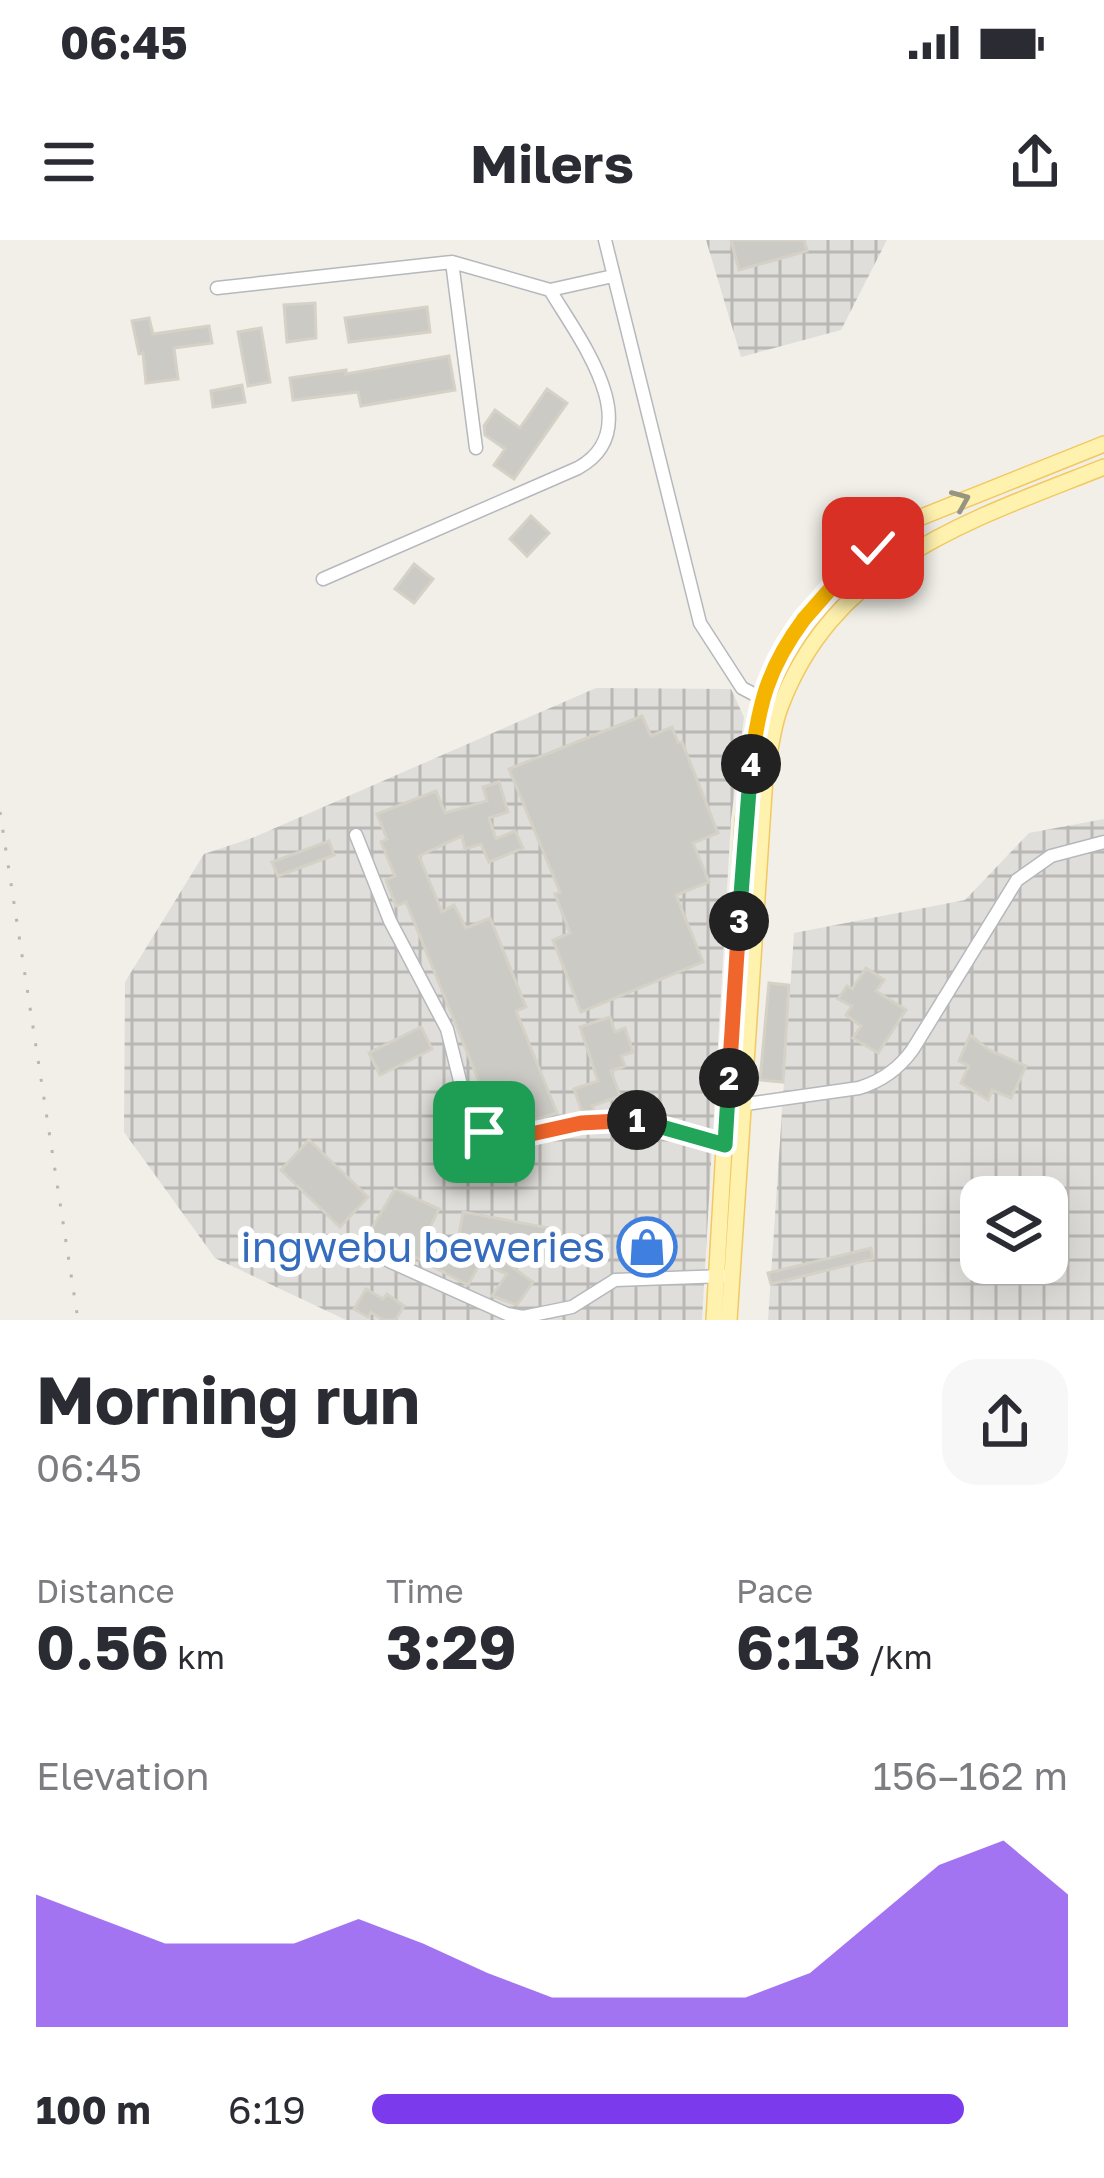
<!DOCTYPE html>
<meta charset="utf-8">
<style>
:root{--surface:#fff;--page:#f7f7f7;--text:#2b2b33;--muted:#7c7c81;--accent:#7c3aed}
body{margin:0;font-family:"Golos Text",sans-serif;background:var(--page);color:var(--text);height:100vh;display:flex;flex-direction:column;font-size:45px;white-space:nowrap}
*{box-sizing:border-box;margin:0}
p{font-size:39px;color:var(--muted)}
.icon{flex:none;width:66px;height:66px;fill:none;stroke:currentColor;stroke-width:2;stroke-linecap:round;stroke-linejoin:round}
.map{position:relative;height:1080px;overflow:hidden}
.side{display:flex;flex-direction:column;background:var(--surface);flex:1}
.side>*{flex:none}
.buttons{position:absolute;left:960px;top:936px;display:grid;gap:24px}
.buttons a{display:grid;place-items:center;width:108px;height:108px;border-radius:24px;background:var(--surface);box-shadow:0 12px 48px #0002;font-size:60px}
.pin{position:absolute;display:grid;place-items:center;width:102px;height:102px;color:#fff;margin:-51px;border-radius:24px;box-shadow:0 6px 18px #0006}
.km{position:absolute;width:60px;height:60px;margin:-30px;border-radius:50%;background:#222;color:#fff;font-size:33px;line-height:60px;text-align:center}
.round{display:grid;place-items:center;flex:none;width:126px;height:126px;border-radius:36px;background:var(--page)}
.head{display:flex;align-items:center;justify-content:space-between;height:204px;padding:0 36px}
h1{font-size:66px;font-weight:700;line-height:90px}
.metrics{display:grid;grid-template-columns:repeat(3,1fr);gap:18px;height:204px;padding:12px 36px}
.metrics div{display:grid;align-content:center}
.metrics b{font-size:60px;font-weight:700}
.metrics small{font-size:33px;font-weight:400}
.metrics p{font-size:33px}
.chart{height:336px;padding:24px 36px}
.chart p{display:flex;justify-content:space-between}
.chart svg{width:100%;height:216px;margin-top:12px;fill:var(--accent);opacity:.7}
ul{padding:0 36px;list-style:none;font-size:39px}
li{display:grid;grid-template-columns:192px 144px 1fr;align-items:center;height:90px}
li i{height:30px;border-radius:15px;background:var(--accent)}
.status{display:flex;justify-content:space-between;align-items:center;height:84px;padding:0 60px;background:var(--surface);direction:ltr}
.status svg{height:33px;fill:currentColor}
header{display:flex;justify-content:space-between;align-items:center;height:156px;padding:0 36px;background:var(--surface);font-size:54px;font-weight:700}
.map>svg:first-child{display:block}
.industrial{fill:url(#industrial-grid);fill-rule:evenodd}
.building{fill:#cccac5;stroke:#d6d1c6;stroke-width:3}
.lines{fill:none;stroke-linecap:round;stroke-linejoin:round}
.minor-casing{stroke:#b5b8bc;stroke-width:15}
.major-casing{stroke:#f2c960;stroke-width:18}
.minor{stroke:#fff;stroke-width:12}
.major{stroke:#fff2af;stroke-width:15}
.rail{stroke:#b6b7b8;stroke-width:3;stroke-dasharray:3 15;stroke-linecap:butt}
.oneway{stroke:#979581}
.split-1-casing{stroke:#fff;stroke-width:24}
.split-2-casing{stroke:#fff;stroke-width:24}
.split-3-casing{stroke:#fff;stroke-width:24}
.split-4-casing{stroke:#fff;stroke-width:24}
.split-5-casing{stroke:#fff;stroke-width:24}
.split-6-casing{stroke:#fff;stroke-width:24}
.split-1{stroke:#f0652b;stroke-width:15}
.split-2{stroke:#22a559;stroke-width:15}
.split-3{stroke:#f0652b;stroke-width:15}
.split-4{stroke:#22a559;stroke-width:15}
.split-5{stroke:#f5b400;stroke-width:15}
.split-6{stroke:#f5b400;stroke-width:15}
.labels{text-anchor:middle;stroke-width:12;stroke-linejoin:round;paint-order:stroke}
.shop-label{font-size:42px;fill:#366cbe;stroke:#fff;text-anchor:end}
</style>
<div class="status"><b>06:45</b><svg viewBox="0 0 49 12"><path d="M0 12V9h3v3zM5 12V6h3v6zM10 12V3h3v9zM15 12V0h3v12zM26 1h20v11H26zM47 4h2v5h-2z"/></svg></div>
<header><svg class="icon" aria-label="menu" viewBox="0 0 24 24"><path d="M4 6h16M4 12h16M4 18h16"/></svg>Milers<svg class="icon" aria-label="share" viewBox="0 0 24 24"><path d="M12 15V3M7 8l5-5 5 5M5 13v7h14v-7"/></svg></header>
<div class="map">
<svg width="1104" height="1080" viewBox="0 0 1104 1080">
<defs>
<pattern id="industrial-grid" width="8" height="8" patternUnits="userSpaceOnUse" patternTransform="scale(3)"><rect width="8" height="8" fill="#e0deda"/><path d="M0 4h8M4 0v8" fill="none" stroke="#b9b8b5"/></pattern>
</defs>
<rect width="100%" height="100%" fill="#f1efe8"/>
<!-- industrial -->
<path class="industrial" d="M 706,0 L 887,0 L 841,90 L 741,117 Z
M 596,448 L 731,449 L 744,477 L 731,580 L 702,1080 L 346,1080 L 215,1018 L 124,892 L 125,742 L 204,614 L 252,598 Z
M 1104,579 L 1104,1080 L 768,1080 L 794,693 L 965,660 L 1029,593 ZM 981,957 L 1047,957 L 1047,1023 L 981,1023 Z"/>
<!-- building -->
<path class="building" d="M 731,0 L 804,0 L 807,11 L 739,30 Z
M 315,63 L 316,98 L 287,102 L 284,65 Z
M 427,67 L 430,92 L 349,102 L 345,78 Z
M 149,78 L 153,94 L 209,86 L 212,103 L 174,108 L 178,139 L 146,143 L 143,113 L 139,114 L 132,81 Z
M 261,88 L 270,142 L 248,146 L 238,92 Z
M 449,116 L 455,150 L 361,166 L 358,152 L 293,160 L 290,138 L 346,130 L 346,134 Z
M 242,145 L 245,162 L 213,167 L 211,151 Z
M 547,149 L 567,163 L 514,239 L 494,225 L 505,209 L 485,195 L 484,186 L 495,170 L 520,188 Z
M 531,276 L 549,293 L 527,316 L 510,299 Z
M 414,324 L 433,339 L 414,363 L 395,349 Z
M 642,476 L 651,496 L 672,487 L 678,503 L 682,502 L 718,593 L 693,603 L 709,642 L 676,655 L 703,722 L 581,772 L 553,700 L 570,693 L 555,654 L 560,652 L 509,529 Z
M 499,542 L 508,572 L 489,578 L 496,599 L 515,591 L 523,608 L 489,622 L 481,604 L 465,609 L 462,596 L 419,616 L 442,672 L 454,665 L 466,688 L 490,678 L 526,767 L 516,771 L 557,873 L 505,889 L 497,886 L 406,662 L 396,666 L 386,640 L 395,636 L 381,602 L 387,599 L 377,574 L 436,551 L 445,573 L 487,561 L 483,547 Z
M 329,601 L 334,615 L 278,636 L 272,622 Z
M 866,728 L 884,740 L 876,751 L 906,770 L 878,813 L 853,798 L 861,786 L 846,775 L 852,766 L 838,759 L 847,746 L 852,749 Z
M 769,743 L 789,745 L 783,842 L 760,840 Z
M 610,777 L 615,792 L 625,788 L 633,812 L 621,816 L 625,826 L 611,831 L 620,856 L 592,866 L 594,871 L 582,872 L 574,849 L 598,841 L 580,787 Z
M 421,787 L 432,809 L 380,835 L 369,813 Z
M 970,795 L 989,810 L 1026,826 L 1011,858 L 992,850 L 988,860 L 961,843 L 969,826 L 959,821 Z
M 309,900 L 368,957 L 340,987 L 281,930 Z
M 395,949 L 439,969 L 426,995 L 456,1012 L 463,972 L 554,989 L 548,1021 L 488,1010 L 533,1042 L 517,1065 L 492,1056 L 507,1034 L 480,1023 L 468,1045 L 415,1017 L 414,1021 L 406,1017 L 368,995 Z
M 871,1008 L 873,1019 L 771,1044 L 768,1033 Z
M 366,1049 L 383,1059 L 387,1054 L 404,1066 L 395,1080 L 383,1080 L 371,1072 L 368,1077 L 354,1069 Z"/>
<g class="lines">
<!-- minor casing -->
<g class="minor-casing">
<path id="minor" d="M 605,0 L 700,383 L 742,448 L 780,468
M 452,22 L 476,208
M 217,48 L 452,22 L 550,50 L 613,36
M 323,339 L 578,228 C 650,188 577,96 550,50
M 356,595 L 390,681 L 447,789 L 469,877 L 484,892 L 504,900 L 581,883 L 635,880 L 739,907
M 739,865 L 859,848 C 882,841 899,829 913,809 L 1017,640 L 1051,616 L 1104,602
M 389,1021 L 507,1074 L 523,1077 L 572,1067 L 615,1040 L 724,1036"/>
</g>
<!-- major casing -->
<g class="major-casing">
<path id="major" d="M 714,1080 L 743,581 L 760,458 L 800,384 L 847,330 L 873,308 L 914,280 L 1104,204
M 729,1080 L 765,537 C 770,514 772,487 781,465 C 836,320 974,279 1104,227"/>
</g>
<!-- minor -->
<use href="#minor" class="minor"/>
<!-- major -->
<use href="#major" class="major"/>
<!-- rail -->
<path class="rail" d="M 0,572 L 78,1080"/>
</g>
<!-- one-way arrows -->
<defs><path id="oneway-chevron" d="M-2-3.5L2.5 0L-2 3.5" fill="none" stroke-width="1.6" stroke-linecap="round" stroke-linejoin="round" transform="scale(3)"/></defs>
<use class="oneway" href="#oneway-chevron" transform="translate(961 260) rotate(-23)"/>
<g class="lines">
<!-- split-1 casing -->
<g class="split-1-casing">
<path id="split-1" d="M 484,892 L 504,900 L 581,883 L 637,880"/>
</g>
<!-- split-2 casing -->
<g class="split-2-casing">
<path id="split-2" d="M 637,880 L 725,905 L 729,838"/>
</g>
<!-- split-3 casing -->
<g class="split-3-casing">
<path id="split-3" d="M 729,838 L 739,681"/>
</g>
<!-- split-4 casing -->
<g class="split-4-casing">
<path id="split-4" d="M 739,681 L 751,524"/>
</g>
<!-- split-5 casing -->
<g class="split-5-casing">
<path id="split-5" d="M 751,524 C 759,464 767,429 804,379"/>
</g>
<!-- split-6 casing -->
<g class="split-6-casing">
<path id="split-6" d="M 804,379 L 847,330 L 873,308"/>
</g>
<!-- split-1 -->
<use href="#split-1" class="split-1"/>
<!-- split-2 -->
<use href="#split-2" class="split-2"/>
<!-- split-3 -->
<use href="#split-3" class="split-3"/>
<!-- split-4 -->
<use href="#split-4" class="split-4"/>
<!-- split-5 -->
<use href="#split-5" class="split-5"/>
<!-- split-6 -->
<use href="#split-6" class="split-6"/>
</g>
<!-- icons -->
<defs>
<g id="shop-ring" transform="scale(3)"><circle r="9.5" fill="#fff" stroke="#3f7fe0" stroke-width="1.5"/><path d="M-5-2.5h2.3a2.7 3.5 0 0 1 5.4 0H5L5.5 6h-11ZM-1.5-2.5h3a1.5 2.3 0 0 0-3 0Z" fill="#3f7fe0"/></g>
</defs>
<g fill-rule="evenodd">
<use href="#shop-ring" x="647" y="1007"/>
</g>
<g class="labels">
<!-- shop labels -->
<g class="shop-label">
<text x="605" y="1022">ingwebu beweries</text>
</g>
</g>
</svg>
<div class="buttons">
<a><svg class="icon" aria-label="layers" viewBox="0 0 24 24"><path d="M12 4l9 5-9 5-9-5zM3 14l9 5 9-5"/></svg></a>
</div>
<div class="pin" style="left:484px;top:892px;background:#1e9e55"><svg class="icon" aria-label="arrive" viewBox="0 0 24 24"><path d="M6 21V4h12l-3 4 3 4H6"/></svg></div>
<div class="pin" style="left:873px;top:308px;background:#d93025"><svg class="icon" aria-label="check" viewBox="0 0 24 24"><path d="M5 12l5 5 9-10"/></svg></div>
<b class="km" style="left:637px;top:880px">1</b>
<b class="km" style="left:729px;top:838px">2</b>
<b class="km" style="left:739px;top:681px">3</b>
<b class="km" style="left:751px;top:524px">4</b>
</div>
<section class="side">
<div class="head"><div><h1>Morning run</h1><p>06:45</p></div><a class="round"><svg class="icon" aria-label="share" viewBox="0 0 24 24"><path d="M12 15V3M7 8l5-5 5 5M5 13v7h14v-7"/></svg></a></div>
<div class="metrics">
<div><p>Distance</p><b>0.56<small> km</small></b></div>
<div><p>Time</p><b>3:29</b></div>
<div><p>Pace</p><b>6:13<small> /km</small></b></div>
</div>
<div class="chart"><p><span>Elevation</span>156–162 m</p>
<svg viewBox="0 0 160 44" preserveAspectRatio="none"><path d="M0 44V17L10 22L20 27L30 27L40 27L50 22L60 27L70 33L80 38L90 38L100 38L110 38L120 33L130 22L140 11L150 6L160 17V44z"/></svg>
</div>
<ul>
<li><b>100 m</b>6:19<i style="width:85%"></i></li>
</ul>
</section>
